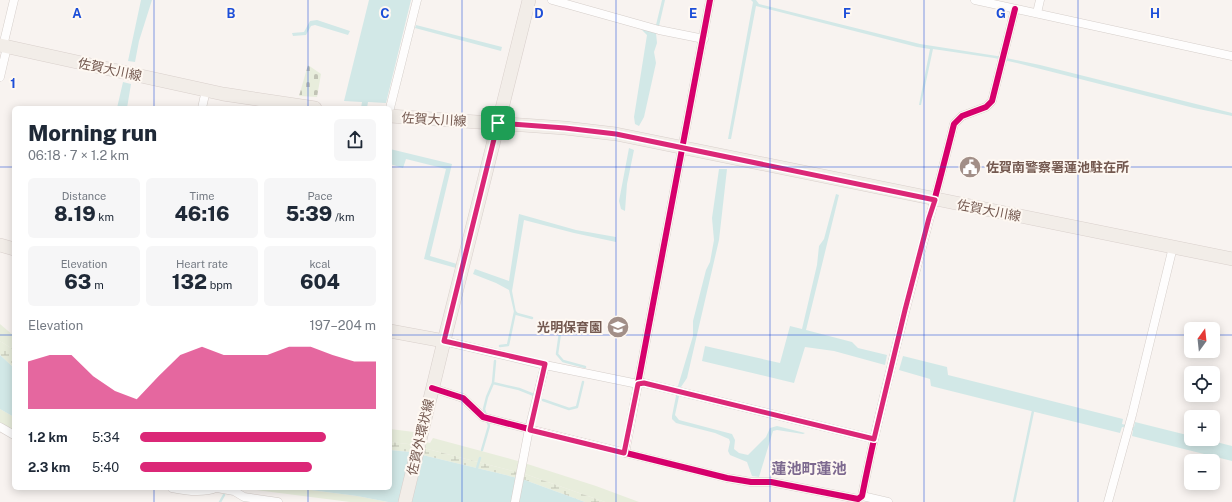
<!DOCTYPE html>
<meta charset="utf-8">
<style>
:root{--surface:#fff;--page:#f6f6f7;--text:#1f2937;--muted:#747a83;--accent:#db2777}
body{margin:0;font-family:"Public Sans","Noto Sans JP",sans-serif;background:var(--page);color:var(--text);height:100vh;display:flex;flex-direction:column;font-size:15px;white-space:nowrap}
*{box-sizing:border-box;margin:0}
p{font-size:13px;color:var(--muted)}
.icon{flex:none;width:22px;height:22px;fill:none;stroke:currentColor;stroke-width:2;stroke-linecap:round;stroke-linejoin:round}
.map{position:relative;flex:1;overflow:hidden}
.details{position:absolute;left:12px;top:106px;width:380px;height:384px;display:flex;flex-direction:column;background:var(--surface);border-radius:6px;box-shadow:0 2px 10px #0003}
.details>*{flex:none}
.needle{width:26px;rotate:15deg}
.tools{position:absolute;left:1184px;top:322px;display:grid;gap:8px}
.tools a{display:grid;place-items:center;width:36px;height:36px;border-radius:6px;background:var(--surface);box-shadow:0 2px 10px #0003;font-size:20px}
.pin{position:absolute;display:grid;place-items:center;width:34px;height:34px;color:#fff;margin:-17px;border-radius:8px;box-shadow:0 2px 6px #0006}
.round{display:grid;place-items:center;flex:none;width:42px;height:42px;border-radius:6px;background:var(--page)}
.summary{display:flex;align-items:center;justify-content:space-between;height:68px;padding:0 16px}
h1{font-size:22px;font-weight:800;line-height:30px}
.stats{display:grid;grid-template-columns:repeat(3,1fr);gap:6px;height:68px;padding:4px 16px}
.stats div{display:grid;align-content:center;border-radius:6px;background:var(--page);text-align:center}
.stats b{font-size:20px;font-weight:800}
.stats small{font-size:11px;font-weight:400}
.stats p{font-size:11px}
.chart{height:112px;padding:8px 16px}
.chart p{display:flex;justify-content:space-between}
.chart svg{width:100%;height:72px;margin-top:4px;fill:var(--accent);opacity:.7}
ul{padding:0 16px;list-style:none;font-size:13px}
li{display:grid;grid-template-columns:64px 48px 1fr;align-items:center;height:30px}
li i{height:10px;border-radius:5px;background:var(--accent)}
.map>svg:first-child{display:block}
.green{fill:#e8eddc}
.wetland{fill:url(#wetland-marsh)}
.cemetery{fill:url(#cemetery-stones)}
.water{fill:#d2e8e7}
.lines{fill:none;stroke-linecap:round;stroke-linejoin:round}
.stream{stroke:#d2e8e7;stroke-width:2.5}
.minor-casing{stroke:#d5ceca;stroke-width:9}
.primary-casing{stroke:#d9d0cc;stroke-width:14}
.minor{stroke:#fefdfd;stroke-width:8}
.primary{stroke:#f2ede8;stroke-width:13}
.cycleway-casing{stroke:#fef8f2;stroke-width:8}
.cycleway{stroke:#d6006c;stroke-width:6}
.route-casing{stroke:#fff;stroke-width:8}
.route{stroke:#db2777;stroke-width:5}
.grid{fill:none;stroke:#1d4ed8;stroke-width:1;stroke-opacity:0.55}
.labels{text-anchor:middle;stroke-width:4;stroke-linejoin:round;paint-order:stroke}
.street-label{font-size:13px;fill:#745950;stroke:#fef8f2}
.poi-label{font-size:13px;font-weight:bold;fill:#745950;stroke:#fef8f2;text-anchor:start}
.quarter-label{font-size:15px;font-weight:bold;fill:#7d698f;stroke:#fef8f2}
.grid-label{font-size:13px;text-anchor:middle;font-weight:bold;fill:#1d4ed8;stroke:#fef8f2;stroke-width:4;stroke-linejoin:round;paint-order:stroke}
</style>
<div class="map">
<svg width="1232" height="502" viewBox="0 0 1232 502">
<defs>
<pattern id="wetland-marsh" width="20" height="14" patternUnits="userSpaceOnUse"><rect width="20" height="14" fill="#e8eddc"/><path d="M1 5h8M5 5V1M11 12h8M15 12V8" fill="none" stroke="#c1c3b5"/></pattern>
<pattern id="cemetery-stones" width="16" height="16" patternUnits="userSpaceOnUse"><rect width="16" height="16" fill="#e8eddc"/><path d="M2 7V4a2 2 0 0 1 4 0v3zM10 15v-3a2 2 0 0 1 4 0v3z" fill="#c1c3b5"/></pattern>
</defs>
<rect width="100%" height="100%" fill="#f8f3f0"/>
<!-- green -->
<path class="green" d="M 0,324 L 14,336 L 14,350 L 0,341 Z
M 0,409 L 14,417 L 14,432 L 0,423 Z
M 390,429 L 414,432 L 412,439 L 430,443 L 433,438 L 518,461 L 596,486 L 639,502 L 605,502 L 525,474 L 408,444 L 390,442 Z
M 240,488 L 295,488 L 357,496 L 388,502 L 350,502 Z"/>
<!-- wetland -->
<path class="wetland" d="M 0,341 L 14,350 L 14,368 L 0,355 Z
M 390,442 L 408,444 L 525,474 L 605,502 L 585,502 L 522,479 L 410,452 L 390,450 Z"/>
<!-- cemetery -->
<path class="cemetery" d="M 308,65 L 321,74 L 317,97 L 299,96 Z"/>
<!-- water -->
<path class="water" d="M 141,0 L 152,0 L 139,41 L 135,62 L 128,61 Z
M 369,0 L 411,0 L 386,103 L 368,102 L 367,108 L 361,108 L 362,102 L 344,101 Z
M 662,0 L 665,0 L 659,26 L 656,33 L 657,43 L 654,52 L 656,63 L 644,117 L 639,126 L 635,124 L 634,117 L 647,35 L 640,28 L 656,25 Z
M 751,0 L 756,0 L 759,4 L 920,44 L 997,56 L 1040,65 L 1232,113 L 1232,116 L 1194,108 L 1017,63 L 994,58 L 933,49 L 921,105 L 919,105 L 930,49 L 917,47 L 756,6 L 731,139 L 728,139 L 753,2 Z
M 317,20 L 350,31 L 348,35 L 315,25 L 311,26 L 306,35 L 293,36 L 292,33 L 304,32 L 310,21 Z
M 416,25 L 502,47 L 501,51 L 415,28 Z
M 123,82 L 131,84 L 127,108 L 117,108 Z
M 629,148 L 634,150 L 627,184 L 625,211 L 621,209 L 619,201 Z
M 390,149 L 452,164 L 430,256 L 457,264 L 456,268 L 424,259 L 446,169 L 406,159 L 403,168 L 390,164 Z
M 719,169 L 727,169 L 719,240 L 687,378 L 681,387 L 675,415 L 679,420 L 732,434 L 735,440 L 734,449 L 739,453 L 748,455 L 766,437 L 770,428 L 777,426 L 805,433 L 803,434 L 777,430 L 773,431 L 759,477 L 752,476 L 747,462 L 730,455 L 728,451 L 730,442 L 729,439 L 715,433 L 676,423 L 672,419 L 672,416 L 678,386 L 693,336 L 693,321 L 706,270 L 710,262 L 714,240 L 712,218 Z
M 836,194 L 839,195 L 806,330 L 852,342 L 858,348 L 887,355 L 885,365 L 834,351 L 805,347 L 794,383 L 702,361 L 705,346 L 780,363 L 790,326 L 802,329 L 817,265 L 819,246 L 824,239 Z
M 519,214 L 576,230 L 616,237 L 616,242 L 574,233 L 524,220 L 512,291 L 516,312 L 514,312 L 509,290 L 496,283 L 473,274 L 475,269 L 509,281 Z
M 0,355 L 14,368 L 14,417 L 0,409 Z
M 903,356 L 947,367 L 948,375 L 1123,419 L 1122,424 L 1134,427 L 1135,422 L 1191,436 L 1191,439 L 1204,439 L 1232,446 L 1232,461 L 1132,436 L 1133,430 L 1122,427 L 1120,433 L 931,386 L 930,379 L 899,370 Z
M 390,450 L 410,452 L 522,479 L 585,502 L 388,502 L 357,496 L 295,488 L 390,488 Z"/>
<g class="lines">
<!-- stream -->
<path class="stream" d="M 551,323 L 561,326 L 557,354 L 563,361 L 585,367
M 500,346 L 508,345 L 515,312 L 517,314 L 532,318
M 493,383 L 519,389 L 534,395
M 543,400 L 569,409 L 577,407 L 583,382
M 482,450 L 489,426 L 484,409 L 487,397 L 493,383 L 495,361
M 477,468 L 480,458
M 220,502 L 224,495
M 1014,502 L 1033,411"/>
<!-- minor casing -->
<g class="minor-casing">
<path id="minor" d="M 552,0 L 659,30 L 704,39
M 975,0 L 1232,56
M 1037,13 L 1040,0
M 3,46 L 14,0
M 0,77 L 7,47
M 202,108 L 206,90
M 390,108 L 417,0
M 444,341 L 545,365 L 638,384 L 644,383 L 874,439
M 432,388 L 463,398 L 483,417 L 529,429 L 727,478 L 751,482 L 771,482 L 858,499 L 862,496 C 887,370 923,248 954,124 L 962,116 L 986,107 L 992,101 L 1015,9
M 0,427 L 14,435
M 625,453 L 710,0
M 172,488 C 186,491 203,493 216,488
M 217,488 L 234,491 L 244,497 L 278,502
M 862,496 L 888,502
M 515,502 L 529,429 L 545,365
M 1108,502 L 1132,415 L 1173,247"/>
</g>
<!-- primary casing -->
<g class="primary-casing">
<path id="primary" d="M 0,45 L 223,94 L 315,108
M 390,116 L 565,128 L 616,134 L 1232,259
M 0,245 L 14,249
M 390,331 L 444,341
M 405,502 L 444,341 L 529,0"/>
</g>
<!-- minor -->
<use href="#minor" class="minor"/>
<!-- primary -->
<use href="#primary" class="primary"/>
<!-- cycleway casing -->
<g class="cycleway-casing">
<path id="cycleway" d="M 432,388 L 463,398 L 483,417 L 529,429 L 727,478 L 751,482 L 771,482 L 858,499 L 862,496 C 887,370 923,248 954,124 L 962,116 L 986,107 L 992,101 L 1015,9
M 625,453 L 710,0"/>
</g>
<!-- cycleway -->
<use href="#cycleway" class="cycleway"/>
</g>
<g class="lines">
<!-- route casing -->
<g class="route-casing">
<path id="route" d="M 498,123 L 565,128 L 616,134 L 935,200 L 929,218 L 905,310 L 874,439 L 644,383 L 638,384 L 624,453 L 530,430 L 545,364 L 444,341 Z"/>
</g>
<!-- route -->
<use href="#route" class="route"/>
</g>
<!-- grid -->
<path class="grid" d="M 154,0 L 154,108M 308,0 L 308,108M 462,0 L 462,502M 616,0 L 616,502M 770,0 L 770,502M 924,0 L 924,502M 1078,0 L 1078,502M 0,167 L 14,167M 390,167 L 1232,167M 0,335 L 14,335M 390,335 L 1191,335M 1213,335 L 1232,335M 154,488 L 154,502M 308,488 L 308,502"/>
<!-- icons -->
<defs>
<g id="civic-disc" transform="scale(1.15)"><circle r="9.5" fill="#a28f88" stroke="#fef8f2"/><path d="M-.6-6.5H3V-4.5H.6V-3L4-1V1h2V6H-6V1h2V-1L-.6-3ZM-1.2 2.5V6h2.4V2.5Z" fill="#fff"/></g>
<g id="school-disc" transform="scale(1.15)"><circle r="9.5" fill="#a28f88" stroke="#fef8f2"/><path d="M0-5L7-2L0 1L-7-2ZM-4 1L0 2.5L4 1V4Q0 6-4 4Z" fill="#fff"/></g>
</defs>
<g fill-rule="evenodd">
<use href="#civic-disc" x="970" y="167"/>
<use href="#school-disc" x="618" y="327"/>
</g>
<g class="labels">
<!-- street labels -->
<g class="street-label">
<text transform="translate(110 69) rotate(12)" y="5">佐賀大川線</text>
<text transform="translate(434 119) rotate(3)" y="5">佐賀大川線</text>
<text transform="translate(989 210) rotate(11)" y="5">佐賀大川線</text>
<text transform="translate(420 437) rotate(-77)" y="5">佐賀外環状線</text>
</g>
<!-- poi labels -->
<g class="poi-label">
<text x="986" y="172">佐賀南警察署蓮池駐在所</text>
<text x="602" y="332" text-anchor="end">光明保育園</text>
</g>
<!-- quarter labels -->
<g class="quarter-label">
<text x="809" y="474">蓮池町蓮池</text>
</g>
</g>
<g class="grid-label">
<text x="77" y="18">A</text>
<text x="231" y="18">B</text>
<text x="385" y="18">C</text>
<text x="539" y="18">D</text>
<text x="693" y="18">E</text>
<text x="847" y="18">F</text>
<text x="1001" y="18">G</text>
<text x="1155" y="18">H</text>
<text x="13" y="88">1</text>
</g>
</svg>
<div class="tools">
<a><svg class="needle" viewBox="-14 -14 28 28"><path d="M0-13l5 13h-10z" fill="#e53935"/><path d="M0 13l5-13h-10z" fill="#747a83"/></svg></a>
<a><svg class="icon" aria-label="locate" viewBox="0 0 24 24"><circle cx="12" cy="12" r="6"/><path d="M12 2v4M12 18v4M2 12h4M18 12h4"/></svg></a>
<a>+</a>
<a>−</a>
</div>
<div class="pin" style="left:498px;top:123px;background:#1e9e55"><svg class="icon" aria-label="arrive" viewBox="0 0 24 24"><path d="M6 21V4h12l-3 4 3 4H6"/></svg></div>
<section class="details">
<div class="summary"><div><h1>Morning run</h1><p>06:18 · 7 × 1.2 km</p></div><a class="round"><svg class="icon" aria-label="share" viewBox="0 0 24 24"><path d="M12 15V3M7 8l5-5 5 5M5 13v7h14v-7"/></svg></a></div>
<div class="stats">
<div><p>Distance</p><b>8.19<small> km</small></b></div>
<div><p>Time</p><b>46:16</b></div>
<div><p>Pace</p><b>5:39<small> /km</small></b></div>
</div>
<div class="stats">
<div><p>Elevation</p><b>63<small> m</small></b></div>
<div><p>Heart rate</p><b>132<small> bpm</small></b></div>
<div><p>kcal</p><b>604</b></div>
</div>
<div class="chart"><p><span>Elevation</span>197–204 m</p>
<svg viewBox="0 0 160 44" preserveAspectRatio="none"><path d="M0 44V15L10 11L20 11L30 24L40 33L50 38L60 24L70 11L80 6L90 11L100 11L110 11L120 6L130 6L140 11L150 15L160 15V44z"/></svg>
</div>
<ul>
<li><b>1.2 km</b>5:34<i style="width:79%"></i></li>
<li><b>2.3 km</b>5:40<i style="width:73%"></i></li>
</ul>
</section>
</div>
